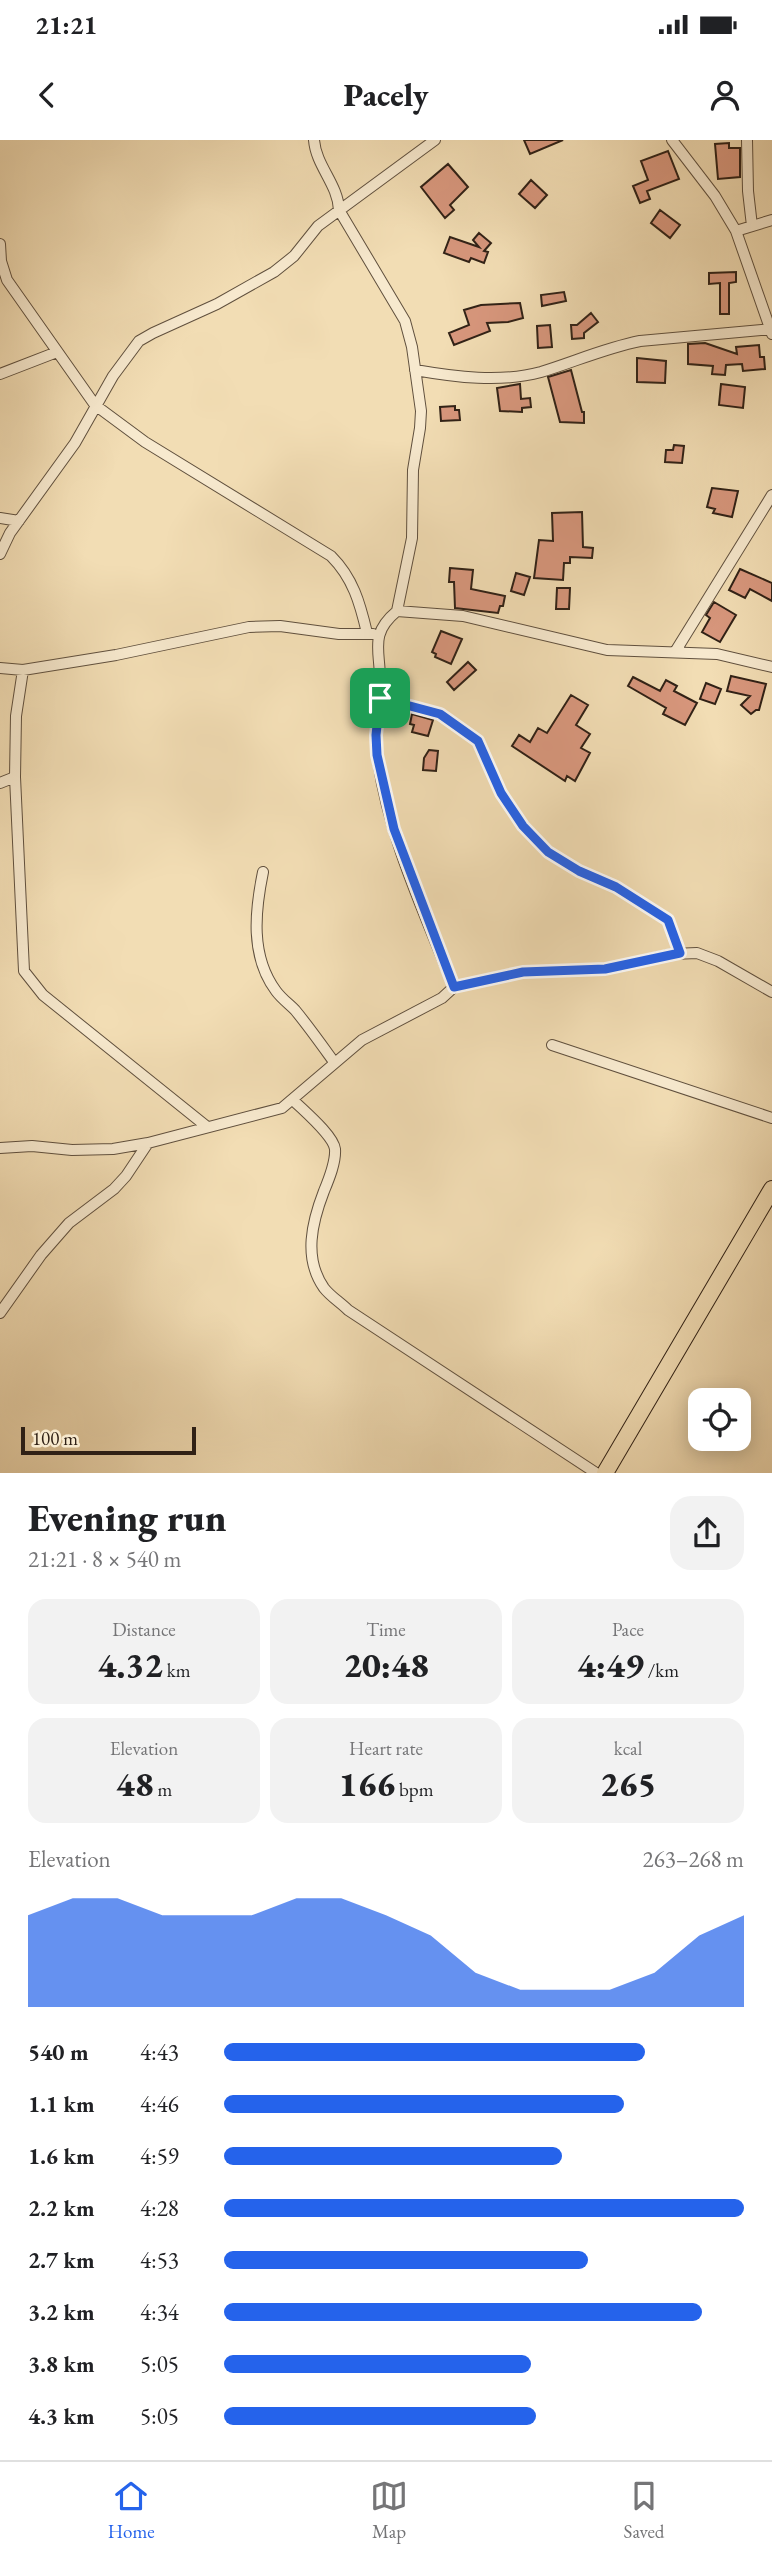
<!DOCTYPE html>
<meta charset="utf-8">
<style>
:root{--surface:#fff;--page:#f2f2f2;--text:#202124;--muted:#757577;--line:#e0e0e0;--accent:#2563eb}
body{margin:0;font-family:"EB Garamond",serif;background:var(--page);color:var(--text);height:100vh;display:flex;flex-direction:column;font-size:26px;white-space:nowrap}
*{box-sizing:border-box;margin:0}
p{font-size:23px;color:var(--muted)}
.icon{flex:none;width:38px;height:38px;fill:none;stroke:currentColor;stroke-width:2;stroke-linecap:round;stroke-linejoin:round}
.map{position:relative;height:1333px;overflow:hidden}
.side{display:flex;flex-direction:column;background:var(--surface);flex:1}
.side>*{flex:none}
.buttons{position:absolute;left:688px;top:1248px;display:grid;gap:14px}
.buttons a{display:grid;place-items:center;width:63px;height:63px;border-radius:14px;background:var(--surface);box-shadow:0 4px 18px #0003;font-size:35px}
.scale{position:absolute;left:21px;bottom:18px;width:175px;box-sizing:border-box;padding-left:7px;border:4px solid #302116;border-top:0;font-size:19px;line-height:24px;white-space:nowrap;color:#302116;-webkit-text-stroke:5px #f7e9ce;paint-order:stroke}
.pin{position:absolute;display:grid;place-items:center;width:60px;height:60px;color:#fff;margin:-30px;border-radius:14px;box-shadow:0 4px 10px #0006}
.round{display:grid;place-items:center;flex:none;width:74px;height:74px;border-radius:21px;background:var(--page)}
.overview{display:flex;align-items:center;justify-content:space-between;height:119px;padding:0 28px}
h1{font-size:38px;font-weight:800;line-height:52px}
.metrics{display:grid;grid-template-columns:repeat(3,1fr);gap:10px;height:119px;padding:7px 28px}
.metrics div{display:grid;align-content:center;border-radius:18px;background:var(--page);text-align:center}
.metrics b{font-size:35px;font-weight:800}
.metrics small{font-size:19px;font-weight:400}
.metrics p{font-size:19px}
.chart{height:196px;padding:14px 28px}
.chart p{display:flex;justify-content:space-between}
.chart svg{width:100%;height:126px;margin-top:7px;fill:var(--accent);opacity:.7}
ul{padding:0 28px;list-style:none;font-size:23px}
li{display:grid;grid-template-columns:112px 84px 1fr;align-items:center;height:52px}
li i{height:18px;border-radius:9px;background:var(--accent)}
.status{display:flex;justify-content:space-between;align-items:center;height:49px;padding:0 35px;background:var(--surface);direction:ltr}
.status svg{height:19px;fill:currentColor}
header{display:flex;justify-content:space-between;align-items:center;height:91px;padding:0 28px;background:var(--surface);font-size:32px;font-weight:800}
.dock{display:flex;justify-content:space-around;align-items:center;height:98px;border-top:2px solid var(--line);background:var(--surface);font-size:19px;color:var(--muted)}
.dock a{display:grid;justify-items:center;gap:4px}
.dock .active{color:var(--accent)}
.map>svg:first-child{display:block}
.building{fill:#d8977d;stroke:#302116;stroke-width:2}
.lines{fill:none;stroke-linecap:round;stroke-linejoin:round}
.minor-casing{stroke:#60503e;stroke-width:12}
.primary-casing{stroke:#302116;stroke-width:18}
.minor{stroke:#f7e9ce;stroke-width:10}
.primary{stroke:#f2ddb4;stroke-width:16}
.route-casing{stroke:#fff;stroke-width:14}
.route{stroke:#2563eb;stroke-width:9}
</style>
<div class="status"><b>21:21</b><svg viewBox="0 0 49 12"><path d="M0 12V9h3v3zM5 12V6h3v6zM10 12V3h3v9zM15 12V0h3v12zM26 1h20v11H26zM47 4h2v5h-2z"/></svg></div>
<header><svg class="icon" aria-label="back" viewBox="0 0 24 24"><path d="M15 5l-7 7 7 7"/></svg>Pacely<svg class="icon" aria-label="person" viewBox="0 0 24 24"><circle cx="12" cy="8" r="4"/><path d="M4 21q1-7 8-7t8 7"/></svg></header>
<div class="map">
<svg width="772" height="1333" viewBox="0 0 772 1333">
<rect width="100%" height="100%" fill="#f2ddb4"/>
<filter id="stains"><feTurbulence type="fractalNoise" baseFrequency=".00286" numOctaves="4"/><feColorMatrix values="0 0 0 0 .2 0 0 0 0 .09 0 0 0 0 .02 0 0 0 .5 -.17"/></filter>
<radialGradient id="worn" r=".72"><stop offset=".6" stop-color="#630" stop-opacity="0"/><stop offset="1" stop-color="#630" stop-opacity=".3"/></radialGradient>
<!-- building -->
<path class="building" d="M 524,0 L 563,0 L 530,14 Z
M 729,3 L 729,8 L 740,8 L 740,37 L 718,39 L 715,4 Z
M 668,11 L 679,39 L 647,51 L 650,59 L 640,63 L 633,46 L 648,40 L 641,21 Z
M 448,24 L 468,47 L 450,65 L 454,70 L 445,78 L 421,47 Z
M 531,40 L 547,55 L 535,68 L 519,54 Z
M 660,70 L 680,85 L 670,98 L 651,83 Z
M 479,93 L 491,103 L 484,111 L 488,112 L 484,123 L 471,118 L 469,122 L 444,113 L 450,97 L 479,107 L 473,100 Z
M 736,132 L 736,142 L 729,143 L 729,174 L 720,174 L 720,143 L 709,144 L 709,133 Z
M 564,152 L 566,161 L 542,166 L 541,155 Z
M 520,163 L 523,178 L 508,182 L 487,183 L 490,191 L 454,205 L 449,193 L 469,185 L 464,170 L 481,165 Z
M 591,173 L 598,182 L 584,193 L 584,198 L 572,199 L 571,185 L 577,185 Z
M 550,185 L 552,207 L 538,208 L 537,186 Z
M 705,203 L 737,214 L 736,207 L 759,205 L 760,217 L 764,217 L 765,229 L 743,231 L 742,224 L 726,225 L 725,235 L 712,234 L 713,226 L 688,224 L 688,204 Z
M 637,218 L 666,221 L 665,243 L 637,242 Z
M 571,230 L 582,272 L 584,272 L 584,283 L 560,282 L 548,237 Z
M 520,244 L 521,259 L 530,258 L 531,267 L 522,268 L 522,272 L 500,271 L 497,248 Z
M 721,244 L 745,247 L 743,268 L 719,265 Z
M 455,266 L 455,270 L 459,270 L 460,280 L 441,281 L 440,267 Z
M 674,305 L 684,306 L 682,323 L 665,322 L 666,310 L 673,310 Z
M 712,348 L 738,351 L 732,377 L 713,373 L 715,369 L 707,367 Z
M 582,372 L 583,407 L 593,408 L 592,418 L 570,417 L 570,423 L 564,423 L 563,440 L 534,438 L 539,400 L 553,401 L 552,373 Z
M 450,428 L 473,430 L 471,449 L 505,456 L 503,466 L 500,466 L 498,473 L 455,468 L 454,442 L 449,442 Z
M 740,429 L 772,443 L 772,461 L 750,449 L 745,458 L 729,450 Z
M 516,433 L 530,437 L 524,455 L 511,451 Z
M 557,448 L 570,448 L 569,469 L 556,469 Z
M 714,462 L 736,475 L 720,502 L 702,492 L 710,478 L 706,475 Z
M 441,491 L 462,499 L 451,524 L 435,517 L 436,514 L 432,512 Z
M 468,522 L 476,530 L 454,550 L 447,542 Z
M 731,536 L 766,544 L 759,570 L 756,570 L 751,574 L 741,565 L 750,556 L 727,551 Z
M 633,537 L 660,551 L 666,540 L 677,546 L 674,551 L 697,563 L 685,585 L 663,574 L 666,568 L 628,546 Z
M 706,543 L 721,549 L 715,564 L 700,559 Z
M 571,555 L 588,565 L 576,585 L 590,594 L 581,608 L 590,613 L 575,641 L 567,636 L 565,641 L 512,606 L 519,595 L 530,602 L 538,588 L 547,593 Z
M 412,574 L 433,580 L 428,596 L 412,592 L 414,585 L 410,584 Z
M 429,610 L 438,611 L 436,631 L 423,630 L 424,618 Z"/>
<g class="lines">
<!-- minor casing -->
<g class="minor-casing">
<path id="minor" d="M 314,0 C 316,26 338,44 339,70 L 405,181 L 412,207 L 421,271 L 420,288 L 413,330 L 412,398 L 397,471 C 368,495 381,511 380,544 C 380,567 374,590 377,613 C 387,694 424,772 454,847
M 672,0 L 715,56 L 736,91 L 772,194
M 747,0 L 748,51 L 752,86
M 736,91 L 772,80
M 0,104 L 1,121 L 7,140 L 95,265 L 145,302 L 331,416 C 353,438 360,463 367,493
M 415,230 C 455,237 501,243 541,232 C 574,222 605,208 640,201 L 772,189
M 0,234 L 57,212
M 0,378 L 19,381
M 0,414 L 10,393 L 75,303 L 113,236 L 139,201 L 153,193 L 217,164 L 274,132 L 294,116 L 318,86 L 435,0
M 397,471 L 463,476 L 607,510 L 717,514 L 772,527
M 675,512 L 772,355
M 0,528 L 23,530 L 116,515 L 249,487 L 280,486 L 339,494 L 373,494
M 23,530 L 16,576 L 15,637 L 24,831 L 43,855 L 206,986
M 380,558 L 440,574 L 478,601 L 501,653 L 523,686 L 548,712 L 579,731 L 616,747 L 668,780 L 680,813
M 0,643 L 15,637
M 263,732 C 255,771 250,816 276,851 C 281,858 289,864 295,870 C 309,887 321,904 334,922
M 552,905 L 772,978
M 293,960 C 304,971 333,995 335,1009 C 336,1022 329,1039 324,1051 C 312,1082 303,1118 324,1148 C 330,1156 341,1163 348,1170 L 596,1333
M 0,1008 L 32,1006 L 72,1010 L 113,1009 L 148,1003 L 282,968 L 362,900 L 442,858 L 454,847 L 485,840 L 523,832 L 605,829 L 673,814 L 697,813 L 718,821 L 772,852
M 0,1173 L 41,1115 L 69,1083 L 114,1049 L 126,1036 L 148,1003"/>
</g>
<!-- primary casing -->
<g class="primary-casing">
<path id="primary" d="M 605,1333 L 772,1049"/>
</g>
<!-- minor -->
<use href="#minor" class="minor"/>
<!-- primary -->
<use href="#primary" class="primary"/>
</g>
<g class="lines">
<!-- route casing -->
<g class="route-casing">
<path id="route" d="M 380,558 L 440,574 L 478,601 L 501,653 L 523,686 L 548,712 L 579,731 L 616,747 L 668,780 L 680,813 L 605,829 L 523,832 L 454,847 L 394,689 L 377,615 L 376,595 Z"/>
</g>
<!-- route -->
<use href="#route" class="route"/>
</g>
<rect width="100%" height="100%" filter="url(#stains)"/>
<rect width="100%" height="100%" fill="url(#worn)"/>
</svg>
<div class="buttons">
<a><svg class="icon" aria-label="locate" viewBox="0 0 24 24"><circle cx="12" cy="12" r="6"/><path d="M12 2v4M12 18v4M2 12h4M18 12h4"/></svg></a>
</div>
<div class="scale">100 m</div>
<div class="pin" style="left:380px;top:558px;background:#1e9e55"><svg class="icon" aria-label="arrive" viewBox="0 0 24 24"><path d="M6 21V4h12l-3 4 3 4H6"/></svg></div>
</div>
<section class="side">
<div class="overview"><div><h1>Evening run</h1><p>21:21 · 8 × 540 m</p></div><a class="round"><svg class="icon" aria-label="share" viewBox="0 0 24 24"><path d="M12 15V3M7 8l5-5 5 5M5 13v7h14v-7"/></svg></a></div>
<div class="metrics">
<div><p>Distance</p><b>4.32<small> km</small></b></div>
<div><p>Time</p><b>20:48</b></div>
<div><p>Pace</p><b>4:49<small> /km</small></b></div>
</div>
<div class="metrics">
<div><p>Elevation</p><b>48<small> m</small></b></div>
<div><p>Heart rate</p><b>166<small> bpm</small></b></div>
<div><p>kcal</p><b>265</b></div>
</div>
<div class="chart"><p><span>Elevation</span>263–268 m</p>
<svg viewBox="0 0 160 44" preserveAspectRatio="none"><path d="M0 44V12L10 6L20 6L30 12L40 12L50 12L60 6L70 6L80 12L90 19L100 32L110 38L120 38L130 38L140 32L150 19L160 12V44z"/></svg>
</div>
<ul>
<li><b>540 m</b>4:43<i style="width:81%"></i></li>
<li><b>1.1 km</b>4:46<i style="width:77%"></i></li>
<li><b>1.6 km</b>4:59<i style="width:65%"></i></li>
<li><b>2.2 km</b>4:28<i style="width:100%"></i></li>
<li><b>2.7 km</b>4:53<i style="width:70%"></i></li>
<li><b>3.2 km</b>4:34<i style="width:92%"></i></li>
<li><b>3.8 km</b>5:05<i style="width:59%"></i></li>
<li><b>4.3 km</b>5:05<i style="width:60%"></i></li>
</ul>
</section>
<nav class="dock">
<a class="active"><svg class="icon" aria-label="home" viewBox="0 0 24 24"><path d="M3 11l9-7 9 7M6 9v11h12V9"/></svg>Home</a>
<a><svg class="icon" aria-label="map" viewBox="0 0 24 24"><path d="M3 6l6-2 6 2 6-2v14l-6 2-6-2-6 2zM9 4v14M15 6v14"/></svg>Map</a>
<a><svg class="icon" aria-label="saved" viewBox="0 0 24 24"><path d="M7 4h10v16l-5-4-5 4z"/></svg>Saved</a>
</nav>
